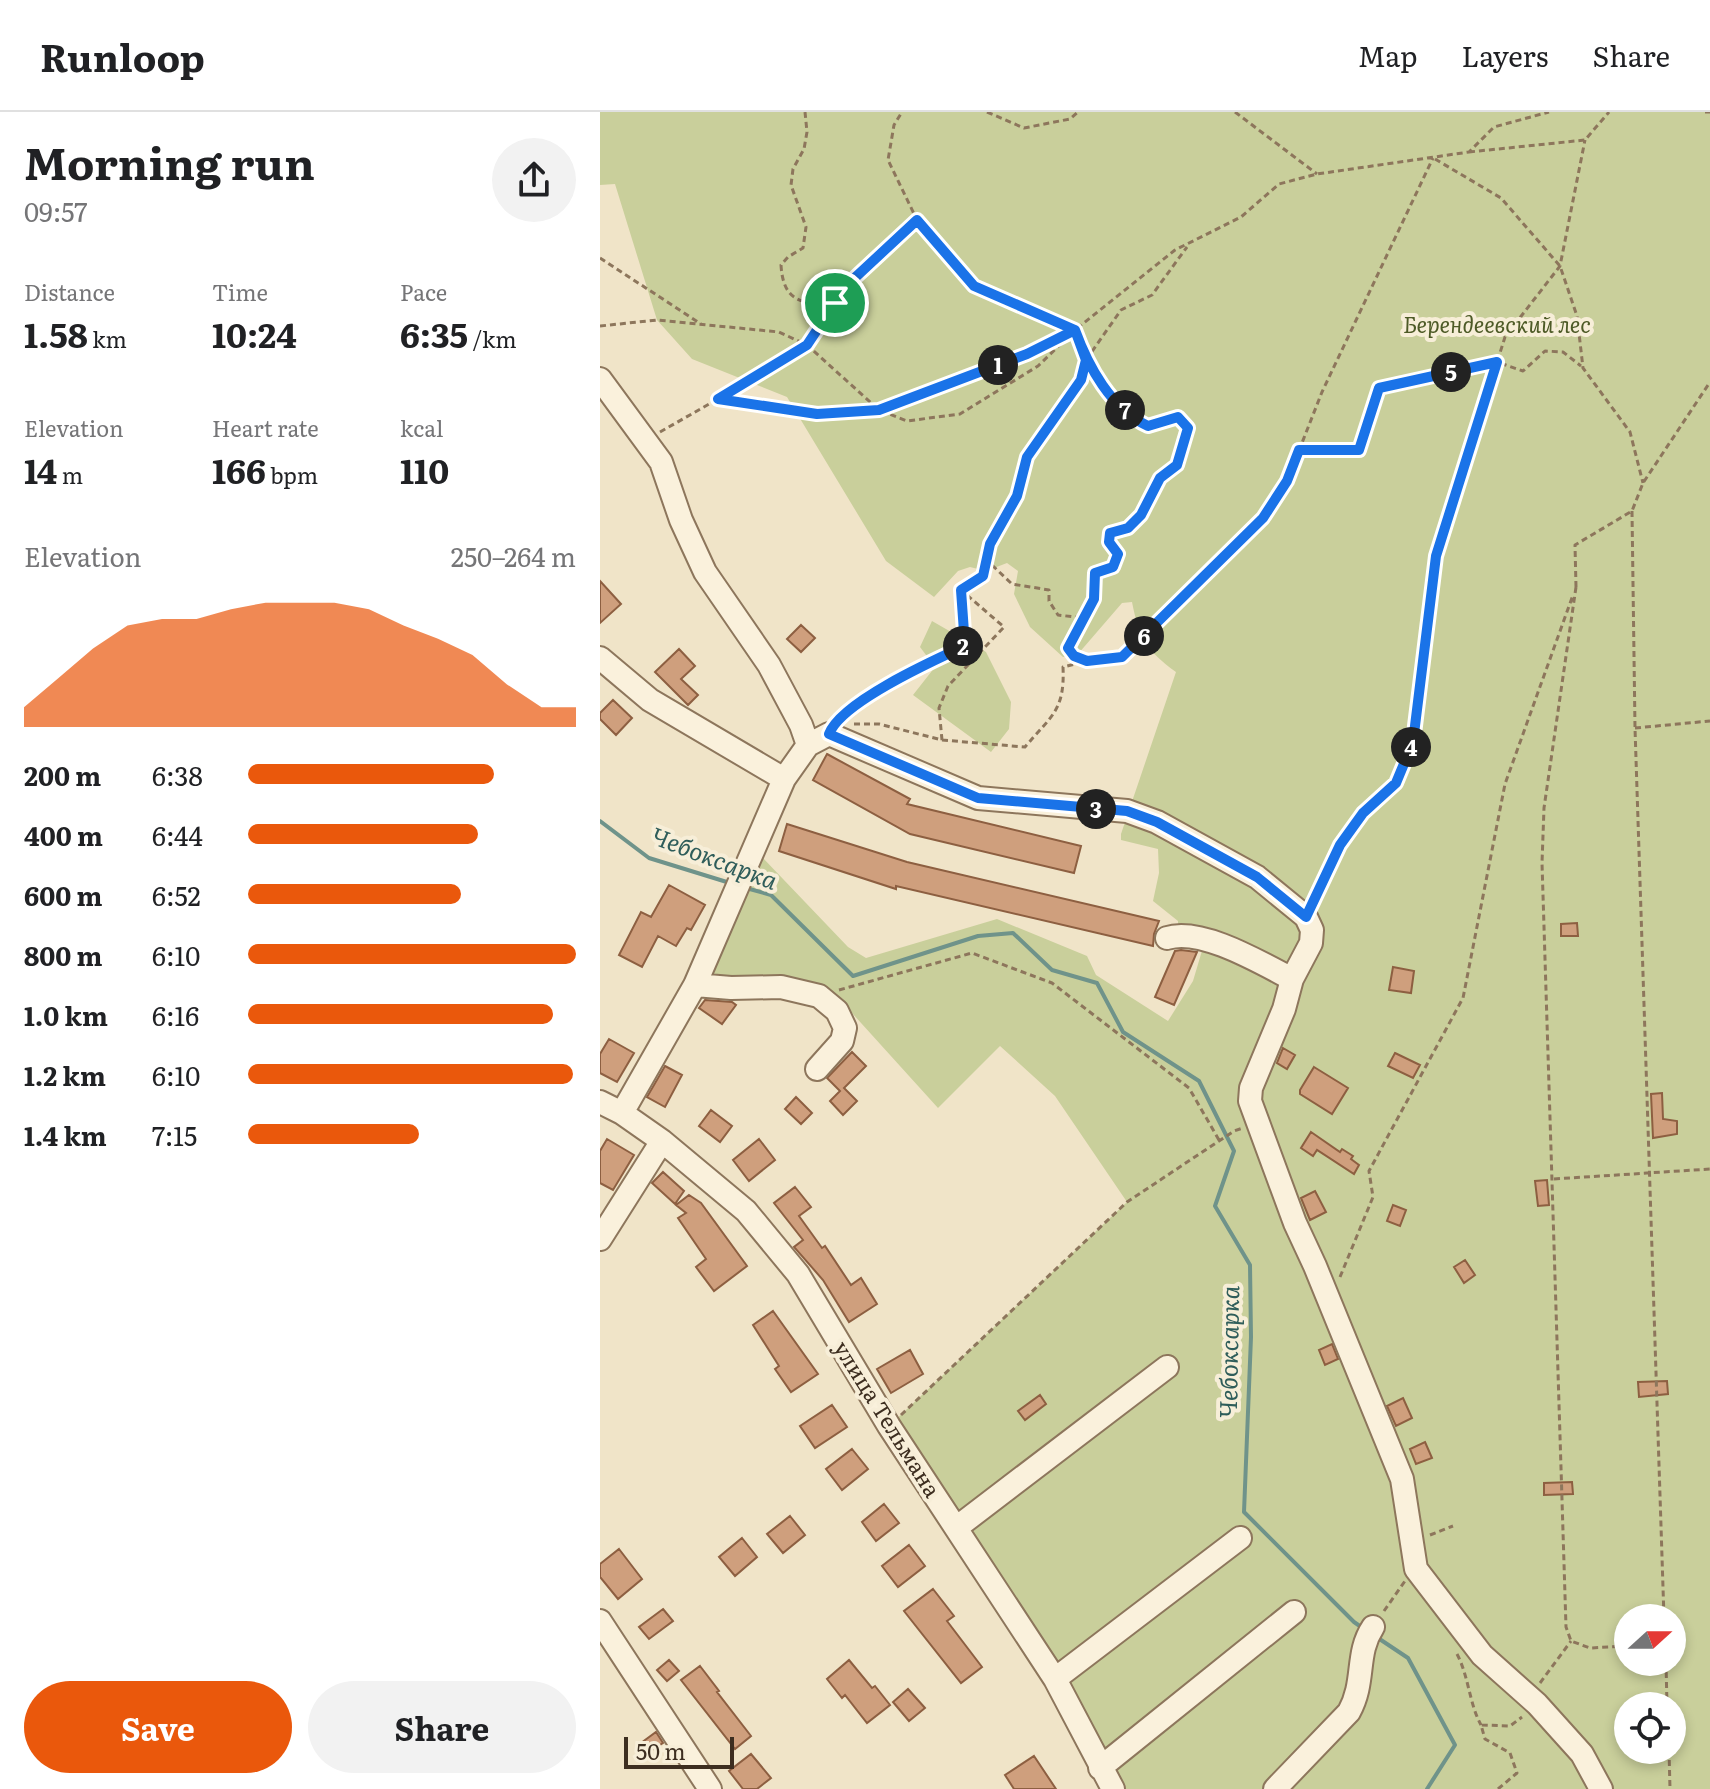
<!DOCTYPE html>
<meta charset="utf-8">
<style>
:root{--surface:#fff;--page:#f2f2f2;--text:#202124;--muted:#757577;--line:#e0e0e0;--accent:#ea580c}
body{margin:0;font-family:Literata,serif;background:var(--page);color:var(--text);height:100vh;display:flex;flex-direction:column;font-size:30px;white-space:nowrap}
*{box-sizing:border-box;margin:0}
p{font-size:26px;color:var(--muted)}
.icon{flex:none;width:44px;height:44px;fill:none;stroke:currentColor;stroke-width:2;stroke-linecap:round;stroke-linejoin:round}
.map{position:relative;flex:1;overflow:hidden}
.side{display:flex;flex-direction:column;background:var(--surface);width:600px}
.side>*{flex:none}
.needle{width:52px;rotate:69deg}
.tools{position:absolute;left:1014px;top:1492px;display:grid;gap:16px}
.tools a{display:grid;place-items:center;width:72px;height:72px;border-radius:50%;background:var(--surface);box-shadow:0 4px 12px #0003;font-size:40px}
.scale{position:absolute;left:24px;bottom:20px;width:110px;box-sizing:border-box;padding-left:8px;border:4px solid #3d2e20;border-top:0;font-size:22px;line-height:28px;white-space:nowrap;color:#3d2e20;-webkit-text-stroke:6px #f7eed8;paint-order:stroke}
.pin{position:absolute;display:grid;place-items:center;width:68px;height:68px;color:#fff;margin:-34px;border:4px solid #fff;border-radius:50%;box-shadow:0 2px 8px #0007}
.km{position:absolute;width:40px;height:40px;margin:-20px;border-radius:50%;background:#222;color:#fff;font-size:22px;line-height:40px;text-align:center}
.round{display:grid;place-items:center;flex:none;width:84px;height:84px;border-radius:42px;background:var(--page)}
.overview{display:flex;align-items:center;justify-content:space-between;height:136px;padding:0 24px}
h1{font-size:44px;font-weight:700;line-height:60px}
.stats{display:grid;grid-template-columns:repeat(3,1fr);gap:12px;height:136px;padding:8px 24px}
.stats div{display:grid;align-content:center}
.stats b{font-size:34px;font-weight:700}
.stats small{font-size:22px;font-weight:400}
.stats p{font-size:22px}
.chart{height:224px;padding:16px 24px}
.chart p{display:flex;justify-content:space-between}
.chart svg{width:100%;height:144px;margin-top:8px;fill:var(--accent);opacity:.7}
.action{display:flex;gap:16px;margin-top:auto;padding:16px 24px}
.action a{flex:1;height:92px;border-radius:48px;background:var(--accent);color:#fff;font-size:32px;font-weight:700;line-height:92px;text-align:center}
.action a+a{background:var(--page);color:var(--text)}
ul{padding:0 24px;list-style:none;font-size:26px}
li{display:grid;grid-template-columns:128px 96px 1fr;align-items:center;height:60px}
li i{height:20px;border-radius:10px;background:var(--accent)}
header{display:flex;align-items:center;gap:48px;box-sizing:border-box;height:112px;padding:0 40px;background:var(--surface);border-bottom:2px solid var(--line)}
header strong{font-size:38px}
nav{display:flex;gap:44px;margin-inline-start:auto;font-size:28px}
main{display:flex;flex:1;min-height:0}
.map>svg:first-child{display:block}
.green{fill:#c9cf9b;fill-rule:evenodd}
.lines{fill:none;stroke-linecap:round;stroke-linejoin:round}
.stream{stroke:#6f938a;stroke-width:4}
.building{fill:#cf9f7d;stroke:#8d5f41;stroke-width:2}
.minor-casing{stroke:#8d765c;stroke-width:26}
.path{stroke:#8d765c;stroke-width:3;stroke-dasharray:6 4;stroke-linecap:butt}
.minor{stroke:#faf1dc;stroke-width:22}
.route-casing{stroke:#fff;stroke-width:16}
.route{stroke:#1a73e8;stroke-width:10}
.labels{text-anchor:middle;stroke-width:8;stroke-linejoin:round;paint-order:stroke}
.park-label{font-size:22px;font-style:italic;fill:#4d5a26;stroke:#f7eed8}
.street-label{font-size:22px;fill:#3d2e20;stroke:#f7eed8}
.water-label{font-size:24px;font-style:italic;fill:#2f5d5a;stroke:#f7eed8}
</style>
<header>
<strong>Runloop</strong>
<nav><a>Map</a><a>Layers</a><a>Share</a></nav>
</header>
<main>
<section class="side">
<div class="overview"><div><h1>Morning run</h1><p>09:57</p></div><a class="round"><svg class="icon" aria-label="share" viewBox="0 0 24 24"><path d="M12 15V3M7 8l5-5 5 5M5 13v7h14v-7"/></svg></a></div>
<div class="stats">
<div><p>Distance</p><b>1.58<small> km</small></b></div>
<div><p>Time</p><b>10:24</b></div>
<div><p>Pace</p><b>6:35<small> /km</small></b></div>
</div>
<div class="stats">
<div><p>Elevation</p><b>14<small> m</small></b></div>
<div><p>Heart rate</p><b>166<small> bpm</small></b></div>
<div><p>kcal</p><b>110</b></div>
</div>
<div class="chart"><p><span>Elevation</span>250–264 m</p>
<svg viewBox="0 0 160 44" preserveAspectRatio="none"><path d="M0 44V38L10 29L20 20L30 13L40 11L50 11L60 8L70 6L80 6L90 6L100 8L110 13L120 17L130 22L140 31L150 38L160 38V44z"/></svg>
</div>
<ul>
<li><b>200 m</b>6:38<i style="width:75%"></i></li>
<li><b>400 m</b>6:44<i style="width:70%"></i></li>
<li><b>600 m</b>6:52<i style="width:65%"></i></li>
<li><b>800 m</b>6:10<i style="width:100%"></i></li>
<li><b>1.0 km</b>6:16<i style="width:93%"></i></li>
<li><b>1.2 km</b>6:10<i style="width:99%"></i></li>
<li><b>1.4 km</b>7:15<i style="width:52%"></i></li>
</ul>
<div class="action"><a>Save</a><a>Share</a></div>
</section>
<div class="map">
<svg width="1110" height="1677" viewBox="0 0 1110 1677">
<rect width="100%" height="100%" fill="#f0e4c8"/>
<!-- green -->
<path class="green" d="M 0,0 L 1110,0 L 1110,1677 L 513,1677 L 289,1314 L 527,1090 L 455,984 L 400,934 L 338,996 L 252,901 L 185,871 L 95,873 L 161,744 L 248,835 L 266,846 L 397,807 L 487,844 L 496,863 L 568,909 L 593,869 L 604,832 L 578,823 L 578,809 L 553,789 L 559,761 L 558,737 L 521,728 L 521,722 L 576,560 C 547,539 539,526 532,490 L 522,491 L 478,542 L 463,545 L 430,515 L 414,482 L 418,459 L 407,451 L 386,459 L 370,455 L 358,459 L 334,485 L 286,449 L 187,285 L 92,247 L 57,208 L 15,72 L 0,73 ZM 1028,1506 L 1072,1506 L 1072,1550 L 1028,1550 ZM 1028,1594 L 1072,1594 L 1072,1638 L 1028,1638 Z
M 332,509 L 386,540 L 411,590 L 409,617 L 391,640 L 313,583 L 335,555 L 320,535 Z"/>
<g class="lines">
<!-- stream -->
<path class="stream" d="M 0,709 L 49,746 L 130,771
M 146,776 L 171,783 L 253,864 L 378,824 L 413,821 L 452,858 L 497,871 L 523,920 L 599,969 L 634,1039 L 615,1094 L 650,1153 L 651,1225 L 644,1400 L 754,1510 L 764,1517
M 775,1524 L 808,1546 L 855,1633 L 827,1677"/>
</g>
<!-- building -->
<path class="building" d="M 0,469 L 21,492 L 0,511 Z
M 201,513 L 215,526 L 201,540 L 187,527 Z
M 79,537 L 95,554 L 81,567 L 98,583 L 88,593 L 55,560 Z
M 13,588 L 32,606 L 16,623 L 0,607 L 0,601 Z
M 227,642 L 310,687 L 307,692 L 481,734 L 474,761 L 310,722 L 213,668 Z
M 187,712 L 307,750 L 559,809 L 554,822 L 553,834 L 296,774 L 296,777 L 179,739 Z
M 69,773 L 105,793 L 91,818 L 87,816 L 76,834 L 58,824 L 42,855 L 19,843 L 41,800 L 51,805 Z
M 977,811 L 978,824 L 961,824 L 961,812 Z
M 581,838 L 597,840 L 574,893 L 555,885 L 575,839 Z
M 793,855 L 814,859 L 811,881 L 789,878 Z
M 105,888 L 132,890 L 136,893 L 122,912 L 99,896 Z
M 9,927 L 34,941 L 17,970 L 0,961 L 0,942 Z
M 683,936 L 695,943 L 687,957 L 677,951 Z
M 252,940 L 266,954 L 244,976 L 257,989 L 243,1003 L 230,989 L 240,979 L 227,966 Z
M 795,941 L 820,953 L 813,966 L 788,954 Z
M 65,954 L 82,963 L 65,995 L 47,985 Z
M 714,955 L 748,976 L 732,1002 L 700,982 L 700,978 Z
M 1062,981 L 1063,1007 L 1077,1009 L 1077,1022 L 1053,1026 L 1051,982 Z
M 196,985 L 212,1001 L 201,1012 L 185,997 Z
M 111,998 L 132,1014 L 120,1030 L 99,1014 Z
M 711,1020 L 740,1040 L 742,1037 L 753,1044 L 751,1047 L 759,1053 L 754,1062 L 717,1038 L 713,1044 L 701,1036 Z
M 7,1027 L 34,1043 L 13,1078 L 0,1071 L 0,1039 Z
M 159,1027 L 175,1048 L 149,1069 L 133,1048 Z
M 63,1060 L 84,1079 L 75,1092 L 52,1071 Z
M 947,1068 L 949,1093 L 938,1094 L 935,1069 Z
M 195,1075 L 211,1095 L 199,1104 L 222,1136 L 225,1134 L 251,1173 L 261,1166 L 277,1192 L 249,1210 L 223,1168 L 194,1135 L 203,1128 L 174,1091 Z
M 715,1079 L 726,1100 L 710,1108 L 701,1086 Z
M 89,1083 L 101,1091 L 147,1154 L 114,1179 L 96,1155 L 106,1147 L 78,1106 L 86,1101 L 76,1093 Z
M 793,1093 L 806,1098 L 800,1114 L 787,1109 Z
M 865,1148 L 875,1163 L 864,1171 L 854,1155 Z
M 173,1199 L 218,1262 L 191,1280 L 175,1257 L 179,1254 L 153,1213 Z
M 732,1232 L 738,1247 L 725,1253 L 719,1238 Z
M 310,1238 L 323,1262 L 291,1281 L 277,1257 Z
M 1067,1269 L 1068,1282 L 1039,1285 L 1038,1270 Z
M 440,1283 L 446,1292 L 425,1308 L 418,1299 Z
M 803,1286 L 812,1306 L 796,1314 L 787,1294 Z
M 232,1293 L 247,1315 L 215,1336 L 200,1314 Z
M 825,1330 L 832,1346 L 816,1352 L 810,1337 Z
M 252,1337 L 268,1357 L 242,1378 L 226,1357 Z
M 972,1370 L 973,1382 L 944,1383 L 944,1371 Z
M 284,1392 L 299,1411 L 276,1429 L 262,1410 Z
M 190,1404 L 205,1423 L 183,1441 L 167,1422 Z
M 142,1426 L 157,1445 L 135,1464 L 119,1445 Z
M 309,1433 L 325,1454 L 298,1475 L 282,1454 Z
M 19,1437 L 42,1467 L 18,1487 L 0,1465 L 0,1452 Z
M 333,1477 L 354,1504 L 347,1509 L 382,1555 L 361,1571 L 304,1499 Z
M 63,1497 L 73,1509 L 49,1527 L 39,1515 Z
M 69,1548 L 79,1559 L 67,1569 L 57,1558 Z
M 249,1548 L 272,1576 L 275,1574 L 290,1593 L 267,1611 L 245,1583 L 242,1586 L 227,1567 Z
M 100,1554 L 119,1579 L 117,1580 L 151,1624 L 135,1637 L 81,1568 Z
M 308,1577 L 325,1596 L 309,1609 L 293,1590 Z
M 56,1620 L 63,1631 L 47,1641 L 41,1631 Z
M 151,1642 L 171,1666 L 157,1677 L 143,1677 L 129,1659 Z
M 434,1644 L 456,1677 L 414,1677 L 405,1663 Z"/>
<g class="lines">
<!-- minor casing -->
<g class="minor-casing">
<path id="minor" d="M 0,267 L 61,350 L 81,408 L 105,460 L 169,553 L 201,613 L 208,633 L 184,667 L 95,873 L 22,1001
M 0,546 L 50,588 L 184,667
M 208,633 L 229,622 L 378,686 L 527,699 L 557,710 L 657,765 L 706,805 L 712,818 L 711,831 L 692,867 L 684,897 L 651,976 L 650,989 L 695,1111 L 715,1154 L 802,1367 L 816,1457 L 882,1543 L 937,1592 L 982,1642 L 1001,1677
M 567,826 C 601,815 661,851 692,867
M 95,873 L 131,876 L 181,875 L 219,884 L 237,899 L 245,916 L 242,929 L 217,957
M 0,990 L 22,1001 L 62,1029 L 146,1099 L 198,1162 L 289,1314 L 455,1567 L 513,1677
M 0,1127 L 62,1029
M 356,1416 L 567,1255
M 0,1509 L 110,1677
M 455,1567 L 640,1426
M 500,1656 L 694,1500
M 675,1677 L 749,1600 C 766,1569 755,1542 773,1515"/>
</g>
<!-- path -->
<path class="path" d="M 205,0 L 207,20 L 204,37 L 193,57 L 191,73 L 206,115 L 203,136 L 188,145 L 181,153 C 183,188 200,193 233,191
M 387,0 L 424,16 L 470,7 L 478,0
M 635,0 L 717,62
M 1105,0 L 1110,0
M 869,40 L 985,28 L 1009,0
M 835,47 L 901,86 L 960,154 L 977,204 L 983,256 L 1030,320 L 1043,371
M 317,108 L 374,174 L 475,218 L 575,138 L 641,105 L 679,72 L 717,62 L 869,40 L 894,15 L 949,0
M 0,146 L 101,212
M 0,214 L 57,208 L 179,220 L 207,233 L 279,298 L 307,309 L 360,302 L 438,254 L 475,218
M 118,287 L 207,233 L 246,174 L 317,108 L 288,48 L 294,13 L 302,0
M 60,320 L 118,287 L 217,302 L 279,298 L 427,242 L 471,220
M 699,338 L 759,338 L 779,276 L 897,250 L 923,259 L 945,239 L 963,240 L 981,254
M 1032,399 L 1035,616 L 1064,1506
M 385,462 L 393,454 L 412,472 L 449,478 L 449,489 L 458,503 L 483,506 L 494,487 L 495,461 L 513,455 L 518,442 L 509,430 L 510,421 L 528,416 L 541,403 L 560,366 L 577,353 L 588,316 L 578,305 L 548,314 C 511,297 489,254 475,218
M 976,475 L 944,696 L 942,751 L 966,1515 L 971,1529 L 990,1536 L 1028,1534
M 976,475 L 975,433 L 1032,399 L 1043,371 L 1110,270
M 483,506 L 468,536 L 474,544 L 485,548
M 241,607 L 263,587 L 365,534 L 361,478 L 383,464 L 390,432 L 417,384 L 427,345 L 481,268 L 486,248 L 521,198 L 552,183 L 587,135
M 254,612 L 279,612 L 342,628 L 425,635 C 451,604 465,599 463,555 L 487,549 L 522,545 L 663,406 L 687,369 L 722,280 L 833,46
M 1035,616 L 1110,609
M 342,628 L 339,596 L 348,574 L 404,515 L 361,478
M 714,787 L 740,733 L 763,701 L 796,671 L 813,630 L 836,444 L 905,225 L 960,154 L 985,28
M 239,878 L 372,841 L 452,871 L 589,976 L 619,1028
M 954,1067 L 1110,1057
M 740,1165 L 773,1085 L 769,1059 L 863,886 L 905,672 L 973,483
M 301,1303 L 527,1090 L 634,1019 L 643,1016
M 830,1423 L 853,1414
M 784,1499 L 805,1469
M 857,1542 C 869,1565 869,1591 881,1613
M 1066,1550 L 1067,1594
M 940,1571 L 971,1529
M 1069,1638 L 1070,1677
M 898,1677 L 917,1661 L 910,1641 L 885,1627 L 881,1613 L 910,1614 L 922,1605"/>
<!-- minor -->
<use href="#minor" class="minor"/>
</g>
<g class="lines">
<!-- route casing -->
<g class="route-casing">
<path id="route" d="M 235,191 L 207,233 L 118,287 L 217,302 L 279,298 L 427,242 L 475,218 L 486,248 L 481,268 L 427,345 L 417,384 L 390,432 L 383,464 L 361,478 L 365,534 C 332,549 241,590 229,622 L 378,686 L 527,699 L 557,710 L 657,765 L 706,805 L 740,733 L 763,701 L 796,671 L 813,630 L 836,444 L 897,250 L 779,276 L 759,338 L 699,338 L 687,369 L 663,406 L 522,545 L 487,549 L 474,544 L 468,536 L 494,487 L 495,461 L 513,455 L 518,442 L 509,430 L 510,421 L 528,416 L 541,403 L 560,366 L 577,353 L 588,316 L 578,305 L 548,314 C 511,297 488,254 475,218 L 374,174 L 317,108 L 246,174 L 235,191"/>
</g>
<!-- route -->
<use href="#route" class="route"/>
</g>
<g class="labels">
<!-- park labels -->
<g class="park-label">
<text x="897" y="221">Берендеевский лес</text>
</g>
<!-- street labels -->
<g class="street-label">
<text transform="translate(287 1307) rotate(58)" y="8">улица Тельмана</text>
</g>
<!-- water labels -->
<g class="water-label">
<text transform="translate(114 747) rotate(21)" y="8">Чебоксарка</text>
<text transform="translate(630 1240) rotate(-89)" y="8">Чебоксарка</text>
</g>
</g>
</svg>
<div class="tools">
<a><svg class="needle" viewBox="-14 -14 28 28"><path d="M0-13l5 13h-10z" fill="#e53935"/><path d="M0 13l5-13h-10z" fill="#757577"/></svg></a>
<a><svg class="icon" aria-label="locate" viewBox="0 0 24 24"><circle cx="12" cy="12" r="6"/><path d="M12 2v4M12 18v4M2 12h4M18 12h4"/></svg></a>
</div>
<div class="scale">50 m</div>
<div class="pin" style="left:235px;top:191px;background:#1e9e55"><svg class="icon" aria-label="arrive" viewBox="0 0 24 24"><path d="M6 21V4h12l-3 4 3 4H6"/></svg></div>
<b class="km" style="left:398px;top:253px">1</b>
<b class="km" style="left:363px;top:534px">2</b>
<b class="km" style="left:496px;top:697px">3</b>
<b class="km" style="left:811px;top:635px">4</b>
<b class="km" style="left:851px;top:260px">5</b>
<b class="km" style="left:544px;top:524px">6</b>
<b class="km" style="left:525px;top:298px">7</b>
</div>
</main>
